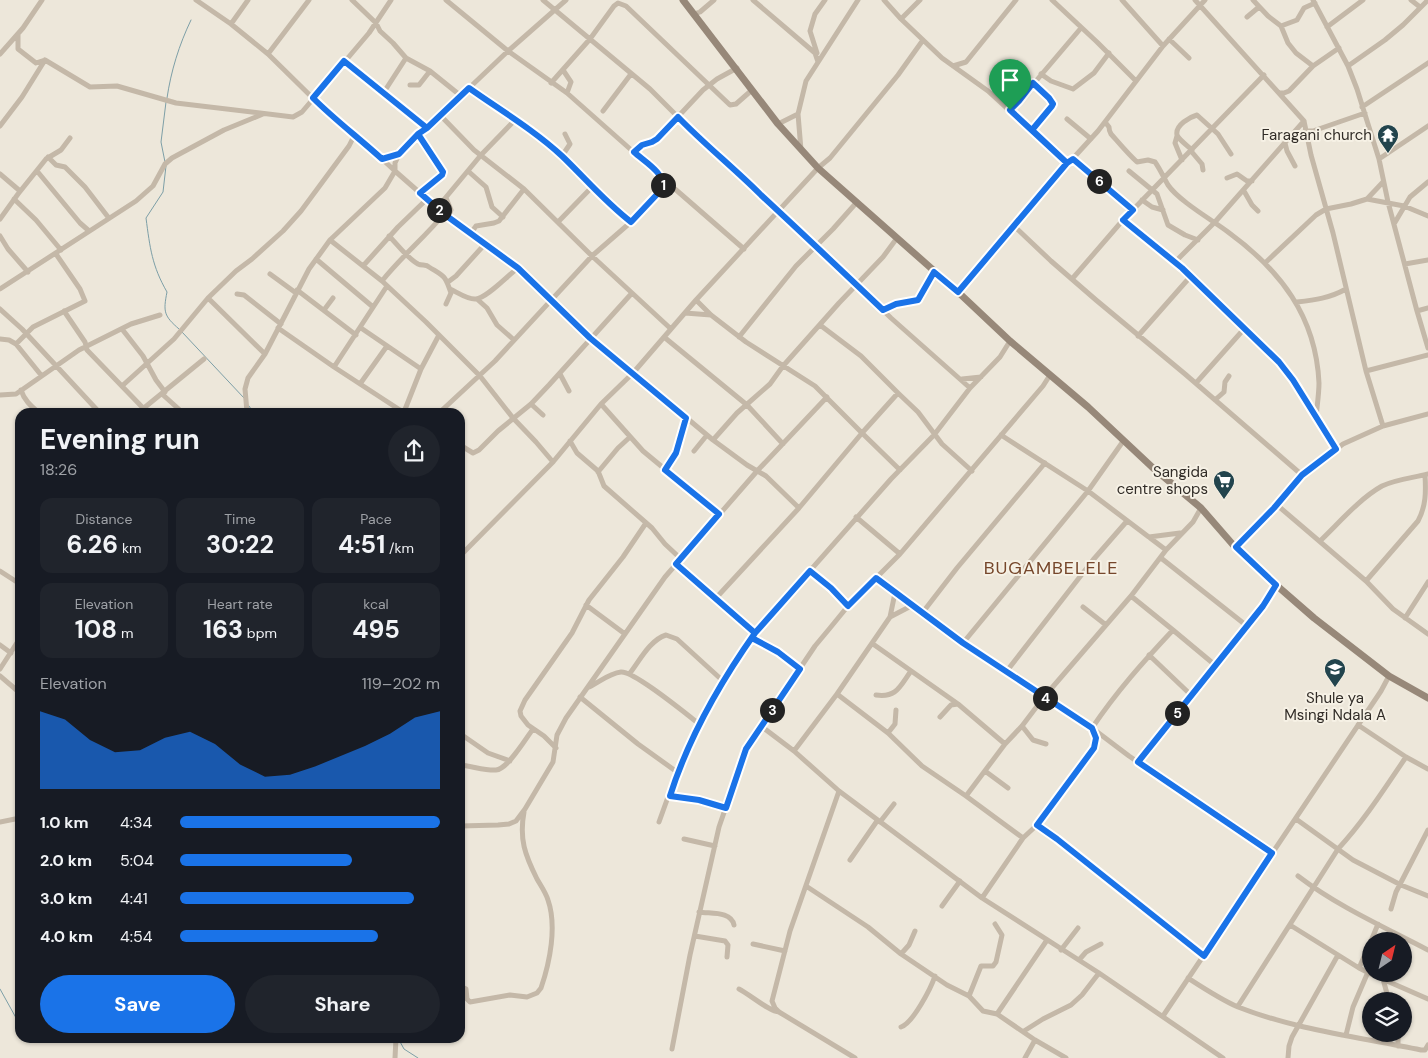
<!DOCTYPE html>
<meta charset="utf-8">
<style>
:root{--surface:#171b24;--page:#20242c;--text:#f1f3f6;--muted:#9ea1a6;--accent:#1a73e8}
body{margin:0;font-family:"DM Sans",sans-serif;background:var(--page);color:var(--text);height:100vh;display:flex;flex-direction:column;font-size:19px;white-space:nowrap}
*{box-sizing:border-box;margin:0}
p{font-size:16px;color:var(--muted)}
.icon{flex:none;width:28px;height:28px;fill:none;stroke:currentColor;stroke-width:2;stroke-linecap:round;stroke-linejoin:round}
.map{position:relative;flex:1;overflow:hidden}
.side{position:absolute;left:15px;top:408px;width:450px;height:635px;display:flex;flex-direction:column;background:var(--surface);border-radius:15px;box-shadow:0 1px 4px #0004}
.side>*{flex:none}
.needle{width:32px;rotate:35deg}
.tools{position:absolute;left:1362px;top:932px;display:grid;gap:10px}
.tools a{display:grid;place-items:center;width:50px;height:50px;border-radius:50%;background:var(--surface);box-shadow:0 1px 4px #0004;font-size:25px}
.pin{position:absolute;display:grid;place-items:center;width:42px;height:42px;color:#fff;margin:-51px -21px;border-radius:50% 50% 50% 0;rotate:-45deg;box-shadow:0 0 5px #0007}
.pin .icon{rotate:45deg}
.km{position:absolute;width:25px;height:25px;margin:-12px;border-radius:50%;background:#222;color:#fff;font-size:14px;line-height:25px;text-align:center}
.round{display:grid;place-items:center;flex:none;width:52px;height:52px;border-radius:26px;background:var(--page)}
.overview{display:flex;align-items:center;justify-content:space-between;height:85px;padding:0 25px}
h1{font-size:28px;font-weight:700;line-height:38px}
.metrics{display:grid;grid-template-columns:repeat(3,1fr);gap:8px;height:85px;padding:5px 25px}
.metrics div{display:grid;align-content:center;border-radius:12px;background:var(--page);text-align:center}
.metrics b{font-size:25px;font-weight:700}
.metrics small{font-size:14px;font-weight:400}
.metrics p{font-size:14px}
.chart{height:140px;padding:10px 25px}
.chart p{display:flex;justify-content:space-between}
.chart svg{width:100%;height:90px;margin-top:5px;fill:var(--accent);opacity:.7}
.cta{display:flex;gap:10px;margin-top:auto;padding:10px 25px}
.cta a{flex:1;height:58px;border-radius:30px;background:var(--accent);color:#fff;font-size:20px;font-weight:700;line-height:58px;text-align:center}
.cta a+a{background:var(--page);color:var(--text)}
ul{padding:0 25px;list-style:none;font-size:16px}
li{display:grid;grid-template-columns:80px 60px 1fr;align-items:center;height:38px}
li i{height:12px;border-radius:6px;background:var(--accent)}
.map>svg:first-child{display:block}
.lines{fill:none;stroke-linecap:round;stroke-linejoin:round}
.stream{stroke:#7d9fa7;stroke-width:1}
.street{stroke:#c4b8a8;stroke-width:5}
.secondary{stroke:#978879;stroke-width:7}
.route-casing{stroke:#fff;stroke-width:10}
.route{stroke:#1a73e8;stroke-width:6}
.labels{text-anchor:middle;stroke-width:4;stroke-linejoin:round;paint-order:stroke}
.poi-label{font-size:15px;fill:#312c27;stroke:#f6f1e5;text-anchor:end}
.quarter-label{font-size:18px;letter-spacing:1px;fill:#76472b;stroke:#f6f1e5}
</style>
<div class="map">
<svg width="1428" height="1058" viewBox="0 0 1428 1058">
<rect width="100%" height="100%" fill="#ede7da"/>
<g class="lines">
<!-- stream -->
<path class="stream" d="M 167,98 C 171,71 179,45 191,20
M 165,162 L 161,142 L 166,102
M 166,166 L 163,192 L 146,218 C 150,248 152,266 167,292 C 163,312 164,316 179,329
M 182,332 L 244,398
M 249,406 L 253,412
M 0,989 L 20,1025
M 398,1038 L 404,1049 L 418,1058"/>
<!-- street -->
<path class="street" d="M 196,0 L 231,24 L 268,54 L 328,113 L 355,134 L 395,171 L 444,214 L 518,268 L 591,338 L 713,440 L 747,465 L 766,476 L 799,508
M 352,0 L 376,23 L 380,31 L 393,43 L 406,58 L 430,71 L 461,96
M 446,0 L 508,51 L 567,93 L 673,187
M 543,0 L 650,89 L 699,138 L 761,194 L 801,233 L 817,246 L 891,318 L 970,388
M 753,0 L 815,53 L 818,62
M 884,0 L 901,19 L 942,58 L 988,91 L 1067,163
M 1052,0 L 1097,42 L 1136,81
M 1122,0 L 1163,46
M 1195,0 L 1304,121 L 1311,155 L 1333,233 L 1366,371 L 1383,426
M 1253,0 L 1268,16 L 1281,26 L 1288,43 L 1296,53 L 1313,66
M 1313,0 L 1348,66 L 1357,89 L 1379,159 L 1388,202 L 1417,311 L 1428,348
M 1411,0 L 1420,7
M 694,14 L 700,12 L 714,0
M 1247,17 L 1259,7
M 901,19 L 920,0
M 231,24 L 248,0
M 1281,26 L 1297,20 L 1304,8 L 1315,3
M 1327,27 L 1363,0
M 18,34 L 18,49 L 36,63 L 45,60 L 90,87 L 117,86 L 176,103 L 293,117 L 302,112 L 369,33 L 391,0
M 1169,39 L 1189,58
M 817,53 L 810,31 L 815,14 L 825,0
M 0,54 L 23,28 L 42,0
M 268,54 L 309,0
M 344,61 L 427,128
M 953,66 L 966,62 L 1016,0
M 1348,66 L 1385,40 L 1403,25 L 1428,0
M 563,70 L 571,82 L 567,93
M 1041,74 L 1051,81 L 1073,89 L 1094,73 L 1109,53
M 551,83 L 590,39 L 614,6 L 618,3 L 626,6 L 730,105 L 736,104 L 752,90
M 410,85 L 419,85 L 430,71
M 469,88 C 500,110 534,130 562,156 C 585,178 605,202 631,222
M 384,92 L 406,58
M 1280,93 L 1284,93 L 1289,91 L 1313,66 L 1339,48
M 1362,107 L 1428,63
M 1009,110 L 1019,101 L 1081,28
M 603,111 L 631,74
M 440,115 L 474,150 L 524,189 L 592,256 L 671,329
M 1067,119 L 1091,139
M 1105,122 L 1109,127 C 1109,130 1109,131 1111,134 C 1119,143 1128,154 1137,162 L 1148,160 L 1155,162 C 1160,169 1164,178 1168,185 C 1179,201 1212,220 1228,232 C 1280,270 1316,316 1319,383 C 1319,394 1317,406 1316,417
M 778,124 L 798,114
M 0,126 L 22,97 L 45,60
M 1031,130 L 1044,116 L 1053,104 L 1049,98 L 1033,83
M 1305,131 L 1313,131 L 1365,113
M 418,134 L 443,172 L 442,175 L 420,193
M 1177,136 L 1175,143 L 1182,160
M 1285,143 L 1287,151 L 1295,166
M 801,150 L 798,114 L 806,81 L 858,0
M 1192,150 C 1188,146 1179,140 1177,135 C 1175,125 1190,117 1197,115 L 1218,134 L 1231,154
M 1191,151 L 1202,164 L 1203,170
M 634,152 L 644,144 L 652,142 L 657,139 L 703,90 L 717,79 L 737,68
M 562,156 L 570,144 L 565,134
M 48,157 L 56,165 L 65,167 L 85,187 L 108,217
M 382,159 L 399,154
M 1073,159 L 1133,210
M 1379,159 L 1428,126
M 37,171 L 80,223 L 88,230
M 468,171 L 486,187 L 492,207 L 503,217
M 1129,171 L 1157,194 L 1168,225 L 1185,235 L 1198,240
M 0,174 L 20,191
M 1227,178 L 1237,174 L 1247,181 L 1252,181
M 1244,191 L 1252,205 L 1258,211
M 446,198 L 451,210 L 448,217
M 14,199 L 36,220 L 61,250
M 1367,199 L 1404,206 L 1428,216
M 1142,200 L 1152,207 L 1163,210
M 437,208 L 481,155 L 515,120
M 0,219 L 18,194 L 46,159 L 61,150 L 70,138
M 1123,220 L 1182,268 L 1279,362 L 1293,380 L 1336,449
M 558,222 L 592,187
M 1394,224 L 1410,197 L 1428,182
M 1014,226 L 1051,261 L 1096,300 L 1185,374 L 1302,475
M 471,233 L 476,226 L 494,223 L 499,221 L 524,189
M 0,236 L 8,249 L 28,272
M 389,236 C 398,245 407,258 418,264 C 422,266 426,264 429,267 C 445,277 445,275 451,293 L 446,304
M 330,240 L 382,281 L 426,322 L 480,376 L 513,418 L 536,442 L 553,462
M 316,259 L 373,307
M 1175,262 L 1215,222 L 1304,121
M 1265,263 L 1316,215 L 1326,209 L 1351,204 L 1367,199 L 1383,182
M 1405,264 L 1428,260
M 363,266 L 398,227 L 427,199
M 270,274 L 296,293
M 1072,279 L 1123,220 L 1264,75
M 382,281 C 401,257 424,238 444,214
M 448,282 L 456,276 L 485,244
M 0,289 L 136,201 L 153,186 L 165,164 L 172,158 L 224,130 L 263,114
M 450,289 C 457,292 468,300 476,299 C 487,298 508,275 518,268
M 297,290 L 356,335
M 958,292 L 1045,189 L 1098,131 L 1163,46 L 1205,0
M 237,294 L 244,295 L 281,324
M 208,298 L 265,354
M 477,299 L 487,308 L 497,325 L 514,340
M 696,300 L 711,315 L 746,342 L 815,386 L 862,433 L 898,393 L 918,412 L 942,444 L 972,471
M 1297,302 C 1315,300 1330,298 1346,289
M 0,309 L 22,329 L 99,412
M 324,310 L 333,298
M 883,310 L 897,305 L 918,300 L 934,272
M 64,311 L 85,342 L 87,350 L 144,409
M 1417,311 L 1428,308
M 685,313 L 711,315
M 820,325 L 861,356 L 898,393
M 278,328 L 334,367 L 403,412
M 361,328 L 421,369
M 122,329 L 143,356 L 156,380 L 165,392
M 1138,336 L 1190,277
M 664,337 L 747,405 L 783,444
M 739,337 L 796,266 L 833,229 L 857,202
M 0,339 L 9,340 L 16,344 L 41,375
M 16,344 L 33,327 L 85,301 L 80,289 L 56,254
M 334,367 L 387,286
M 1366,371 L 1428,355
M 560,374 L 569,391
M 962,379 L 981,377
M 1196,383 L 1244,329
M 360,384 L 387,346
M 122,386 L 174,339 L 208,298 L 236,271 L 252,259 L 283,231 L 301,211 L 349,146 L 355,134
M 21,390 C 24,400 31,406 38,412
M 162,394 L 182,412
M 0,395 L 16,394 L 79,350 L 131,324 L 160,315
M 1215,400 L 1224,392 L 1225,382 L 1229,376
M 531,404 L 543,415
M 601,404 L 643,451 L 719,514
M 139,412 L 204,359
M 247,412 L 245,389 L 248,378 L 265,354 L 309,269 L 330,240 L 385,188 L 395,171 L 395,163 L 399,154 L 418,134 L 427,128 L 508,51 L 566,0
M 404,412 L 421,369 L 439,335
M 440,412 L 495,361 L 592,256 L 631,222 L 664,187 L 675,189 L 744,249
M 1001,435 L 1088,491 L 1166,550
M 713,440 L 737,413 L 770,384 L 783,366 L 839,303 L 883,257 L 897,238
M 570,441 L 577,453 L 598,471 L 604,486 L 652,528 L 665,544 L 681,559
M 460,445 L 473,453 L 479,450 L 498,431 L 531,404 L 549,385 L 632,293
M 694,451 L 707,435
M 665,470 L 676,453 L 686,418
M 598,472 L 618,448 L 630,437
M 1277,505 L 1366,581 L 1393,609 L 1428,634
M 856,517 L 900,554
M 1149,537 L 1180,533
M 1320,541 C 1339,523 1359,499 1382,486 C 1397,479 1413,478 1428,474
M 1235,547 L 1274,508 L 1302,475 L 1343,444 L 1383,426 L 1428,414
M 460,556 L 553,462 L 601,404 L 633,373 L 696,300 L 818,168 L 830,158 L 898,75 L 923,40
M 1161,558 L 1247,626
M 676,564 L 755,633
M 0,571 L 20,584
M 810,571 L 831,588 L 848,606
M 876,578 L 963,643 L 1092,728 L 1129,756 L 1273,853
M 1366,581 L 1418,521 C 1426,506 1426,492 1425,475
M 716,598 L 799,508 L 862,433 L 900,470
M 586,605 L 625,634
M 1083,607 L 1106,625
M 923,612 L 957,568 L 1045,463
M 890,617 L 913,605
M 1405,618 L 1428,582
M 1173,630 L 1215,665
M 752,638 L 778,652 L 800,669
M 963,643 L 1088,491 L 1124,440
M 873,644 L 958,704 L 1005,744 L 1022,726 L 1044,697 L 1131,596 L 1166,550 L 1193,522 L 1201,508
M 0,645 L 11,653
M 1149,655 L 1191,695
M 0,669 L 20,638
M 1006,672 L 1093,560 L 1127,521
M 630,673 C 640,660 650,640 666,635 L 677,639 L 723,681
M 0,676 L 20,693
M 589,687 C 599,682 610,673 621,672 C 634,671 685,713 698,723
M 837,694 L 888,733 L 922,766 L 966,796 L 1023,838
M 876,695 C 897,698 900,686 911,671
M 580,697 L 638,744 L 677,772
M 940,717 L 951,705 L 958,704
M 1358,725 L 1406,757 L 1428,769
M 761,726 L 794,751 L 839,791 L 982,898 L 1099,973 L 1223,1058
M 1022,726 L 1033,740 L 1046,744
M 888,733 L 895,724 L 896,710
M 462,735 L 488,753 L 510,761
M 556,748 L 544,736 L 528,725 L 521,716 L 520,711 L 525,700 L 572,633 L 589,600 L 623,557 L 646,523
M 794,751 L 837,694 L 890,617 L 895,593
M 1139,762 L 1263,607 L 1277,585
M 460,765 C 471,766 487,771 496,770 C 508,769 526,738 533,729
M 985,771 L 1008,788
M 839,791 L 790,931 L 772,1001 L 775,1008 L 779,1012 L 855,1058
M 669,796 L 699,800 L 726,807
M 966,796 L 1005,744
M 1296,819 L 1353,860 L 1401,885 L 1428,896
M 0,822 L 20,818
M 659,822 L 677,772 L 698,723 L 714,695 L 755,633 L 891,479 L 934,435 L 970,388 L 1000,357 L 1010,341
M 880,822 L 894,804
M 1037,825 L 1057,839 L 1204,956
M 460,826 L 498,825 L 509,824 L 516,821 L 525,809 L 553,762 L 557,735 L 566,718 L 665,577 L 758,470 L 827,397
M 684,839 L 715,846
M 850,860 L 877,821
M 1298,876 C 1337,906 1384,927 1428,950
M 806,886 L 868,927 L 901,954 L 947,985 L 969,996 L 983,1011 L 997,1014 L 1035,1040 L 1066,1058
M 982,898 L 1023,838 L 1037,825 L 1094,748 L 1096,738 L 1092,728 C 1117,691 1143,662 1173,630 L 1131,596
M 942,906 L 960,881
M 1391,909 L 1396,892 L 1428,830
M 699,912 C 711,914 731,911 734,925
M 1290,925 L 1359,968 L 1371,974
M 695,936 L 725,941 L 728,945 L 727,957
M 1371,941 L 1378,924
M 753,944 L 785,951
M 1061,950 L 1078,928
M 901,954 L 909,945 L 915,931
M 1079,960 L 1086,952 L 1101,944
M 1359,968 L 1371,941
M 1371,974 L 1428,999
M 1188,978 C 1205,989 1220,999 1238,1007 C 1297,1030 1359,1037 1421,1050 L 1425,1050 L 1428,1045
M 1383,979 L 1389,1001
M 460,986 L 466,989 L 467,999 L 470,1002 L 510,995 L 527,997 L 537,993 L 541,988 C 550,962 557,926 548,900 C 546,893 541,886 537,879 C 525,855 519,839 524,812
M 739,989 C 749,994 770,1012 779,1012
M 969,996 L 981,966 L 993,966 L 996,962 L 1002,935 L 995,924
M 1238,1006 L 1338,849 C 1364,821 1385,788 1406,757
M 997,1014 L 1047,940
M 1163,1016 L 1381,691 L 1389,676
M 901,1027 C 913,1023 931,988 935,976
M 1024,1031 L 1043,1019 L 1071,1005 L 1082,995 L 1099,973
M 1398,1034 L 1398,1046
M 1346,1035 L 1353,1007 L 1368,972
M 672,1049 L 690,955 L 719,827 L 746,749 L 815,646 L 830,628 L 848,606 L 900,554 L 1043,386 L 1050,375
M 395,1058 L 396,1038
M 1025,1058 L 1035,1040
M 1288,1058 L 1289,1046 L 1292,1037 L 1338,955"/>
<!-- secondary -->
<path class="secondary" d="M 683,0 L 778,124 L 818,168 L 958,292 L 1010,341 L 1088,407 L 1152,467 L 1201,508 L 1235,547 L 1267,577 L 1314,618 L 1389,676 L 1428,698"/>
</g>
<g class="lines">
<!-- route casing -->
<g class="route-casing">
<path id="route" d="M 1010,110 L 1067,163 L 958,292 L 934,272 L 918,300 L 896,304 L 883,310 C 842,271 802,233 761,195 C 734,168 704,144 678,117 L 657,139 L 652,142 L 642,145 L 634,152 C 645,162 665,173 663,188 L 631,222 C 605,202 585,178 562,156 C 534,130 500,110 469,88 L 427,128 L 418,134 L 399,154 L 382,159 C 359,138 335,120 313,98 L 344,61 L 427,128 L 418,134 L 443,172 L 442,175 L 420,193 L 444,214 L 518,268 L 590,338 L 686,418 L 676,453 L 665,470 L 719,514 L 676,564 L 755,633 L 752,638 L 778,652 L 800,669 L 746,749 L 726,808 L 699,800 L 670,796 C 689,736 719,684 755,633 L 810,571 L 831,588 L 848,606 L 876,578 L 963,643 L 1092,728 L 1096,738 L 1094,748 L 1037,825 L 1057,839 L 1204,956 L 1272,853 L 1138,762 L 1263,606 L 1276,585 L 1236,547 L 1274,508 L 1302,475 L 1336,449 L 1293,380 L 1279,362 L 1182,268 L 1123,220 L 1133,210 L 1073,159 L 1067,163 L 1033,131 L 1032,130 L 1052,106 L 1053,104 L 1049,98 L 1033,83 L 1019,101 L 1010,110"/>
</g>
<!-- route -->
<use href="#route" class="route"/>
</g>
<!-- icons -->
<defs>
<g id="temple-pin" transform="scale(1.125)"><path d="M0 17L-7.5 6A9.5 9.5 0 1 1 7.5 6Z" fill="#22444d" stroke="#f6f1e5"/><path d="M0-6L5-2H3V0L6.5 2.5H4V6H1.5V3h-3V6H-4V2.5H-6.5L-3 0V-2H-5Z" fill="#fff"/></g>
<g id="supermarket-pin" transform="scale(1.125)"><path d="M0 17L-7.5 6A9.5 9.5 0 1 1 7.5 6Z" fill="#22444d" stroke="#f6f1e5"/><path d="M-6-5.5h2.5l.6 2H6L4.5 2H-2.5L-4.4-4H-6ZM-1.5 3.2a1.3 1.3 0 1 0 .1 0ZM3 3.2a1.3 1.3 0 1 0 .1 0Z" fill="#fff"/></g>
<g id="school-pin" transform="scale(1.125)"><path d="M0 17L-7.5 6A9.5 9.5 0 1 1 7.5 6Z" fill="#22444d" stroke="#f6f1e5"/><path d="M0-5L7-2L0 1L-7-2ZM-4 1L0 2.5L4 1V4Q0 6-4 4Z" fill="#fff"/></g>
</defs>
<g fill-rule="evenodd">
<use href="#temple-pin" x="1388" y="135"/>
<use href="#supermarket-pin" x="1224" y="481"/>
<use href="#school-pin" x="1335" y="669"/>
</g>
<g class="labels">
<!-- poi labels -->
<g class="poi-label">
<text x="1372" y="140">Faragani church</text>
<text x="1208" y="477">Sangida<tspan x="1208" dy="17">centre shops</tspan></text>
<text x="1335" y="703" text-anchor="middle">Shule ya<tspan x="1335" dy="17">Msingi Ndala A</tspan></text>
</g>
<!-- quarter labels -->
<g class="quarter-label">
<text x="1051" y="574">BUGAMBELELE</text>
</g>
</g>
</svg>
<div class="tools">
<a><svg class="needle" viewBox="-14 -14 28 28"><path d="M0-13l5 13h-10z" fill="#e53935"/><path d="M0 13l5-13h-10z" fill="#9ea1a6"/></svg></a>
<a><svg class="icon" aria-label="layers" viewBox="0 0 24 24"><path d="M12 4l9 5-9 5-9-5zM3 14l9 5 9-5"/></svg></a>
</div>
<div class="pin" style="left:1010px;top:110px;background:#1e9e55"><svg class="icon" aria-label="arrive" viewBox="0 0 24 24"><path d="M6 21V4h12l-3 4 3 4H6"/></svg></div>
<b class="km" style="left:663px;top:185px">1</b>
<b class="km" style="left:439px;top:210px">2</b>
<b class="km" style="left:772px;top:710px">3</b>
<b class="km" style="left:1045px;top:698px">4</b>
<b class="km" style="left:1177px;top:713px">5</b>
<b class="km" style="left:1099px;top:181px">6</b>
<section class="side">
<div class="overview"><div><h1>Evening run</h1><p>18:26</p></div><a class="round"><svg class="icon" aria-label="share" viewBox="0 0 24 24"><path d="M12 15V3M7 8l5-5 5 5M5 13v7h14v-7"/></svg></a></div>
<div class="metrics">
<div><p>Distance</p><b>6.26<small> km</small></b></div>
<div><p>Time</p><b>30:22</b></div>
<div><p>Pace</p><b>4:51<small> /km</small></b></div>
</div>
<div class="metrics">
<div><p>Elevation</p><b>108<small> m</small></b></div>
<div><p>Heart rate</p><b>163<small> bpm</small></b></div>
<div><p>kcal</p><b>495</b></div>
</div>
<div class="chart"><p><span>Elevation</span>119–202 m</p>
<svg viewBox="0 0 160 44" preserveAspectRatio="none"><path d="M0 44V6L10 10L20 20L30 26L40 25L50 19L60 16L70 22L80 32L90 38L100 37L110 33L120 28L130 23L140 17L150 9L160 6V44z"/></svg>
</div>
<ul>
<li><b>1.0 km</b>4:34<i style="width:100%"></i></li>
<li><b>2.0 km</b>5:04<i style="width:66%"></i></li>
<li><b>3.0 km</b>4:41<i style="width:90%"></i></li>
<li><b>4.0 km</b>4:54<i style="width:76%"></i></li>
</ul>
<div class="cta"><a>Save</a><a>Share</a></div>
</section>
</div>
